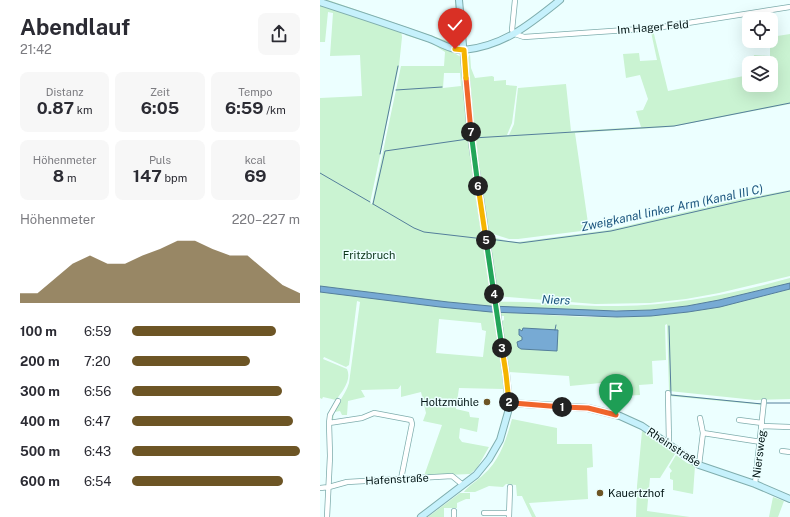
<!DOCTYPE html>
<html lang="de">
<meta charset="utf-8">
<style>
:root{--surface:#fff;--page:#f7f7f7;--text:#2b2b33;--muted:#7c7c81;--accent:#6d5525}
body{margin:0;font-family:"Public Sans",sans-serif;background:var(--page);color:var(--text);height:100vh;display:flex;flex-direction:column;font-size:15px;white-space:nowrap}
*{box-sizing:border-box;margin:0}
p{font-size:13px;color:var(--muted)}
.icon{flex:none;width:22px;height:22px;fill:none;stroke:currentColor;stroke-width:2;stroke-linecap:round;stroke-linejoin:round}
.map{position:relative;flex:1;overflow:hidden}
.drawer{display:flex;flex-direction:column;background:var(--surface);width:320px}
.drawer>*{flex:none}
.fabs{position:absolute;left:422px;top:12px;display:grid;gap:8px}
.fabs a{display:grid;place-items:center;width:36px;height:36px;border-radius:8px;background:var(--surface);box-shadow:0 4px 16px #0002;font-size:20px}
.pin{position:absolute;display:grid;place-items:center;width:34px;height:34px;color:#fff;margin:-41px -17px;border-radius:50% 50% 50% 0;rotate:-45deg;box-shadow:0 0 4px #0007}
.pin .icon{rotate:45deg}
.km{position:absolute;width:20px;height:20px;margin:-10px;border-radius:50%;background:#222;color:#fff;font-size:11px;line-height:20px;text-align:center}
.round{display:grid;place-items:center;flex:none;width:42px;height:42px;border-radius:8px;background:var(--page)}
.overview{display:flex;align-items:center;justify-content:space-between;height:68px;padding:0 20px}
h1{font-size:22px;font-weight:700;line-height:30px}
.metrics{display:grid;grid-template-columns:repeat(3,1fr);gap:6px;height:68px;padding:4px 20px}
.metrics div{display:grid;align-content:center;border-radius:8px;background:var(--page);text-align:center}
.metrics b{font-size:17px;font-weight:700}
.metrics small{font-size:11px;font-weight:400}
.metrics p{font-size:11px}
.chart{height:112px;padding:8px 20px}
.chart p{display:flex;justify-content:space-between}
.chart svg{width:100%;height:72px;margin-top:4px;fill:var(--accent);opacity:.7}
ul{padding:0 20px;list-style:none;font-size:13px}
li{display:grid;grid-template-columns:64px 48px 1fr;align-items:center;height:30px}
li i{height:10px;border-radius:5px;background:var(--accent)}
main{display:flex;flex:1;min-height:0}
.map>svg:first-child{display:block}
.green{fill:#caf3d2;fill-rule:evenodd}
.water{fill:#77aad4;stroke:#547e9b}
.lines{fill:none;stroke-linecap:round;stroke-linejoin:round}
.stream{stroke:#547e9b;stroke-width:1}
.street-casing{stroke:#7fadad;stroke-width:6}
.secondary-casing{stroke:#7fadad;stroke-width:8}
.street{stroke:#fff;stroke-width:4.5}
.secondary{stroke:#c6f1fc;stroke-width:6}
.split-1-casing{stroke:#fff;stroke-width:8}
.split-2-casing{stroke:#fff;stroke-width:8}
.split-3-casing{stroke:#fff;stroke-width:8}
.split-4-casing{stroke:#fff;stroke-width:8}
.split-5-casing{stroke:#fff;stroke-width:8}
.split-6-casing{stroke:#fff;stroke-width:8}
.split-7-casing{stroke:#fff;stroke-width:8}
.split-8-casing{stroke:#fff;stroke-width:8}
.split-9-casing{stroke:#fff;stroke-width:8}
.split-1{stroke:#f0652b;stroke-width:5}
.split-2{stroke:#f0652b;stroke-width:5}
.split-3{stroke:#f5b400;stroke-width:5}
.split-4{stroke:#22a559;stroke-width:5}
.split-5{stroke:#22a559;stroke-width:5}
.split-6{stroke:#f5b400;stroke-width:5}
.split-7{stroke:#22a559;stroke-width:5}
.split-8{stroke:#f0652b;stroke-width:5}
.split-9{stroke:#f5b400;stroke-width:5}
.poi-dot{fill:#6d5525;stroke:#ecffff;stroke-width:1.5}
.labels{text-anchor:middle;stroke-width:3;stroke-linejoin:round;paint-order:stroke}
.street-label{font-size:11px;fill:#041616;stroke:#ecffff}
.park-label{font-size:11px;fill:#0d371b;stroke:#ecffff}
.poi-label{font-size:11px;fill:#041616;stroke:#ecffff;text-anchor:end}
.water-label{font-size:12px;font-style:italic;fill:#1b557e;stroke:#ecffff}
</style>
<main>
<section class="drawer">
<div class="overview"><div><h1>Abendlauf</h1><p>21:42</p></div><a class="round"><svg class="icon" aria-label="share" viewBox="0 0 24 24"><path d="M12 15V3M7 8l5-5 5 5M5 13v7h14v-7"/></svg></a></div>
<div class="metrics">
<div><p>Distanz</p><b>0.87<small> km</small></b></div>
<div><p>Zeit</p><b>6:05</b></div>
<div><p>Tempo</p><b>6:59<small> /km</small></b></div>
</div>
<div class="metrics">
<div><p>Höhenmeter</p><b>8<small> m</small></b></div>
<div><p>Puls</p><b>147<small> bpm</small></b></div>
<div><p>kcal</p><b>69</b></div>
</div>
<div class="chart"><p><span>Höhenmeter</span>220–227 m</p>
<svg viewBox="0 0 160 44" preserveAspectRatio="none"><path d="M0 44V38L10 38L20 29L30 20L40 15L50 20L60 20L70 15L80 11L90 6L100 6L110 11L120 15L130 15L140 24L150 33L160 38V44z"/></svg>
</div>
<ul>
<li><b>100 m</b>6:59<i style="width:86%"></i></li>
<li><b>200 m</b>7:20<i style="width:70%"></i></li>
<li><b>300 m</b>6:56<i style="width:89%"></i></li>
<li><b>400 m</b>6:47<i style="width:96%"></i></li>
<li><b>500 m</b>6:43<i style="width:100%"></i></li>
<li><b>600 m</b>6:54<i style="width:90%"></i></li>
</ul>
</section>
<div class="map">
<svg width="470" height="517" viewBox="0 0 470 517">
<rect width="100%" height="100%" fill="#ecffff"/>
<!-- green -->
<path class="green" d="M 0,0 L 8,0 L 139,45 L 135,0 L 136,0 L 140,43 L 139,45 L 134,45 Z
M 0,3 L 81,30 L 82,37 L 79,66 L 50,203 L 52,204 L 81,66 L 124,66 L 125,52 L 111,43 L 85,35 L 87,32 L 118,44 L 141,57 L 144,83 L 144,104 L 147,111 L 167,235 L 172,237 L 188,241 L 198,242 L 289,230 L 421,199 L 470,190 L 470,276 L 399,293 L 366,299 L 330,303 L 275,304 L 176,296 L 173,302 C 215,300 257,307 298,306 C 359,305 412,294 470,278 L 470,283 L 399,300 L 367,306 L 331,310 L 173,312 C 225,314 278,320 330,316 C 378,313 424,302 470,289 L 470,399 L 435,400 L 349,391 L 347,324 L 345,325 L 346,360 L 332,361 L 333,384 L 319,385 L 320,395 L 303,396 L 301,381 L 250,386 L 249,376 L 189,372 L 180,322 L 184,320 L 184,316 L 175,316 L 178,339 L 176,344 L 177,348 L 180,351 L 185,396 L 184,397 L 183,389 L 139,388 L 136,409 L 149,412 L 150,417 L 159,418 L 157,432 L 140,428 L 139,438 L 142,442 L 169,447 L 157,468 L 150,474 L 104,476 L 122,425 L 103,421 L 106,413 L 101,392 L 81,397 L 81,385 L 78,389 L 41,390 L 45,397 L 28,401 L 27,415 L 22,415 L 20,411 L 14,412 L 13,421 L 11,420 C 14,405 25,397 29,383 L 40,302 L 37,301 L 29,365 L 26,367 L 4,357 L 3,359 L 27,369 C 32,380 22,392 16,400 L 3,397 L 2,399 L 0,398 L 0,98 L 42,96 L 40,55 L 10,56 L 13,13 L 8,12 L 5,42 L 0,42 ZM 124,73 L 140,73 L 141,86 L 123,88 ZM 119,319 L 161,323 L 162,330 L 166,331 L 163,357 L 116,353 ZM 202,337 L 236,351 L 198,347 L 198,342 L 202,340 Z
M 329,30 L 333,30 L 348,91 L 429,75 L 429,85 L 451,85 L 451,63 L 433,63 L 434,55 L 450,56 L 450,41 L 451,41 L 451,37 L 470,34 L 470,104 L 351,127 L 255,133 L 269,230 L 198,239 L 189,239 L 167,232 L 150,102 L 151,87 L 147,59 L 150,54 L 151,68 L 155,78 L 172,76 L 174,77 L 174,81 L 186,80 L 186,85 L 197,86 L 192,123 L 187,135 L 189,135 L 194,124 L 198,88 L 246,84 L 251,131 L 321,127 L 316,111 L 323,110 L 328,99 L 320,75 L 306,78 L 303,54 L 319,53 L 320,61 L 337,60 L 331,32 Z
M 349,394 L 435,403 L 443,403 L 443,405 L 349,396 Z
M 192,419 L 237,428 L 237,444 L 272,444 L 273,467 L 267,468 L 268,499 L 209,503 L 216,517 L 212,517 L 202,496 L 197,496 L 196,485 L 186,484 L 183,487 L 169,486 L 155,492 L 144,492 C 148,486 157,481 163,475 C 180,460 186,440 192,419 Z
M 322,431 L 342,442 L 355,454 L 340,478 L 330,478 L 327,511 L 370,517 L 316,517 L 317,486 Z
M 356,455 L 367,463 L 375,466 L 373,494 L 353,490 L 353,480 L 350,479 L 350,473 L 352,471 L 349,467 Z
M 140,493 L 150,493 L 150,499 L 146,499 L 137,503 L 137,508 L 124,508 L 124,517 L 108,517 Z
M 453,497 L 464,501 L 458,517 L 449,517 Z"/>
<!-- water -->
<path class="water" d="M 470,283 L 470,289 L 400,307 L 368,312 L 331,316 L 297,317 L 171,312 L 120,307 L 0,292 L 0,286 L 128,302 L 170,306 L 296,311 L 331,310 L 367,306 L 399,300 Z
M 203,328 L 238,330 L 237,351 L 201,349 L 198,347 L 197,342 L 202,340 L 202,337 L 199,335 L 199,329 L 202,331 Z"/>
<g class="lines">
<!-- stream -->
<path class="stream" d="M 76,90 L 122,87
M 153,138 L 354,126 L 470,103
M 60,154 L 78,66
M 0,173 L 50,202
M 53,204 L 65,151 L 148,139
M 53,204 L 94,228 L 104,232 L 164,239
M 169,239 L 200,243 L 291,231 L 426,200 L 470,191
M 349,326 L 351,395 L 442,404
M 235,330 L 236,325
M 447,403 L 470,403"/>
<!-- street casing -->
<g class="street-casing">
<path id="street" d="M 195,0 L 192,30 L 195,34 L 204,37 L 336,28 L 470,7
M 348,393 L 349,443
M 419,420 L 442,423
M 9,423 L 42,418 L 54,413 L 91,420 L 92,424 L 81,479
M 442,426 L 470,427
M 383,433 L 441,442
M 462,451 L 470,452
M 379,465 L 383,433 L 380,418
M 435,484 L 444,401
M 0,488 L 9,487 L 27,482 L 132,476 L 143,485
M 134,511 L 134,517
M 164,513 L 189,513
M 7,517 L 10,456 L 9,423 L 10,415 L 18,401
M 189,517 L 190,487"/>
</g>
<!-- secondary casing -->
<g class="secondary-casing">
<path id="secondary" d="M 0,2 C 37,14 73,26 110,39 C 120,43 133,51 144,50 C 184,46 210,24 240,0
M 189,403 L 268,408 L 300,416 L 322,426 L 379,465 L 435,484 L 470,499
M 101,517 L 156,475 L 169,459 L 180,440 L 188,412 L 189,403 L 186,374 L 151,136 L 139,0"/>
</g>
<!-- street -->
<use href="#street" class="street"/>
<!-- secondary -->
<use href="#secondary" class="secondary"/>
</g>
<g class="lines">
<!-- split-1 casing -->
<g class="split-1-casing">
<path id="split-1" d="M 242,407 L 268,408 L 296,415"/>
</g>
<!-- split-2 casing -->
<g class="split-2-casing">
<path id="split-2" d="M 189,402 L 189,403 L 193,403 L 242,407"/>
</g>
<!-- split-3 casing -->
<g class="split-3-casing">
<path id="split-3" d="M 182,348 L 186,374 L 189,402"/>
</g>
<!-- split-4 casing -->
<g class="split-4-casing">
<path id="split-4" d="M 174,294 L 182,348"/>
</g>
<!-- split-5 casing -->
<g class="split-5-casing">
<path id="split-5" d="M 166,240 L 174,294"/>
</g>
<!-- split-6 casing -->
<g class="split-6-casing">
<path id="split-6" d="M 158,186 L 166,240"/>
</g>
<!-- split-7 casing -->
<g class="split-7-casing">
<path id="split-7" d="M 151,132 L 158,186"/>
</g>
<!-- split-8 casing -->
<g class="split-8-casing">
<path id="split-8" d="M 146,78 L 151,132"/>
</g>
<!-- split-9 casing -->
<g class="split-9-casing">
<path id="split-9" d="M 135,49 L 144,50 L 146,78"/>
</g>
<!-- split-1 -->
<use href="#split-1" class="split-1"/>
<!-- split-2 -->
<use href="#split-2" class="split-2"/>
<!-- split-3 -->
<use href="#split-3" class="split-3"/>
<!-- split-4 -->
<use href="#split-4" class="split-4"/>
<!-- split-5 -->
<use href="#split-5" class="split-5"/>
<!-- split-6 -->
<use href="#split-6" class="split-6"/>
<!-- split-7 -->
<use href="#split-7" class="split-7"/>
<!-- split-8 -->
<use href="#split-8" class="split-8"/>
<!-- split-9 -->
<use href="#split-9" class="split-9"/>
</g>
<!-- markers -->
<g class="poi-dot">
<circle cx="167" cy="402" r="4"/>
<circle cx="280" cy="493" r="4"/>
</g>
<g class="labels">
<!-- street labels -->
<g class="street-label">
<text transform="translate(333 27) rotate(-5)" y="4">Im Hager Feld</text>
<text transform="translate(354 447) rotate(33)" y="4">Rheinstraße</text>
<text transform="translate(439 454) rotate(-83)" y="4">Niersweg</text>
<text transform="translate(77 479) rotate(-3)" y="4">Hafenstraße</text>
</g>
<!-- park labels -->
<g class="park-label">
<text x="49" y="259">Fritzbruch</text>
</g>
<!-- poi labels -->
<g class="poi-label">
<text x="159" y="406">Holtzmühle</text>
<text x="288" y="497" text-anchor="start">Kauertzhof</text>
</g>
<!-- water labels -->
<g class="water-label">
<text transform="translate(352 208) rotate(-12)" y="4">Zweigkanal linker Arm (Kanal III C)</text>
<text transform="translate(236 300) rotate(2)" y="4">Niers</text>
</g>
</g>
</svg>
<div class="fabs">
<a><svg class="icon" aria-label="locate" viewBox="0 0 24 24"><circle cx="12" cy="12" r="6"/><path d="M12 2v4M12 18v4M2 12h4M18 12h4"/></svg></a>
<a><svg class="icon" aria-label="layers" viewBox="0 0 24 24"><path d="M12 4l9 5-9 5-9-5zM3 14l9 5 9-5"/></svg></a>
</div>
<div class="pin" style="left:296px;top:415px;background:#1e9e55"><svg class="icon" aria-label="arrive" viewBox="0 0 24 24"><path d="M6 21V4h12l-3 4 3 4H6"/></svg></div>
<div class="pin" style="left:135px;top:49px;background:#d93025"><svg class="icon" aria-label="check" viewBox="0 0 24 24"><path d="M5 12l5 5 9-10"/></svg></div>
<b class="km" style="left:242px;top:407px">1</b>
<b class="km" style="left:189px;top:402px">2</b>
<b class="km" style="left:182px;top:348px">3</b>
<b class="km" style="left:174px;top:294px">4</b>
<b class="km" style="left:166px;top:240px">5</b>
<b class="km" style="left:158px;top:186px">6</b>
<b class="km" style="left:151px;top:132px">7</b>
</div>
</main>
